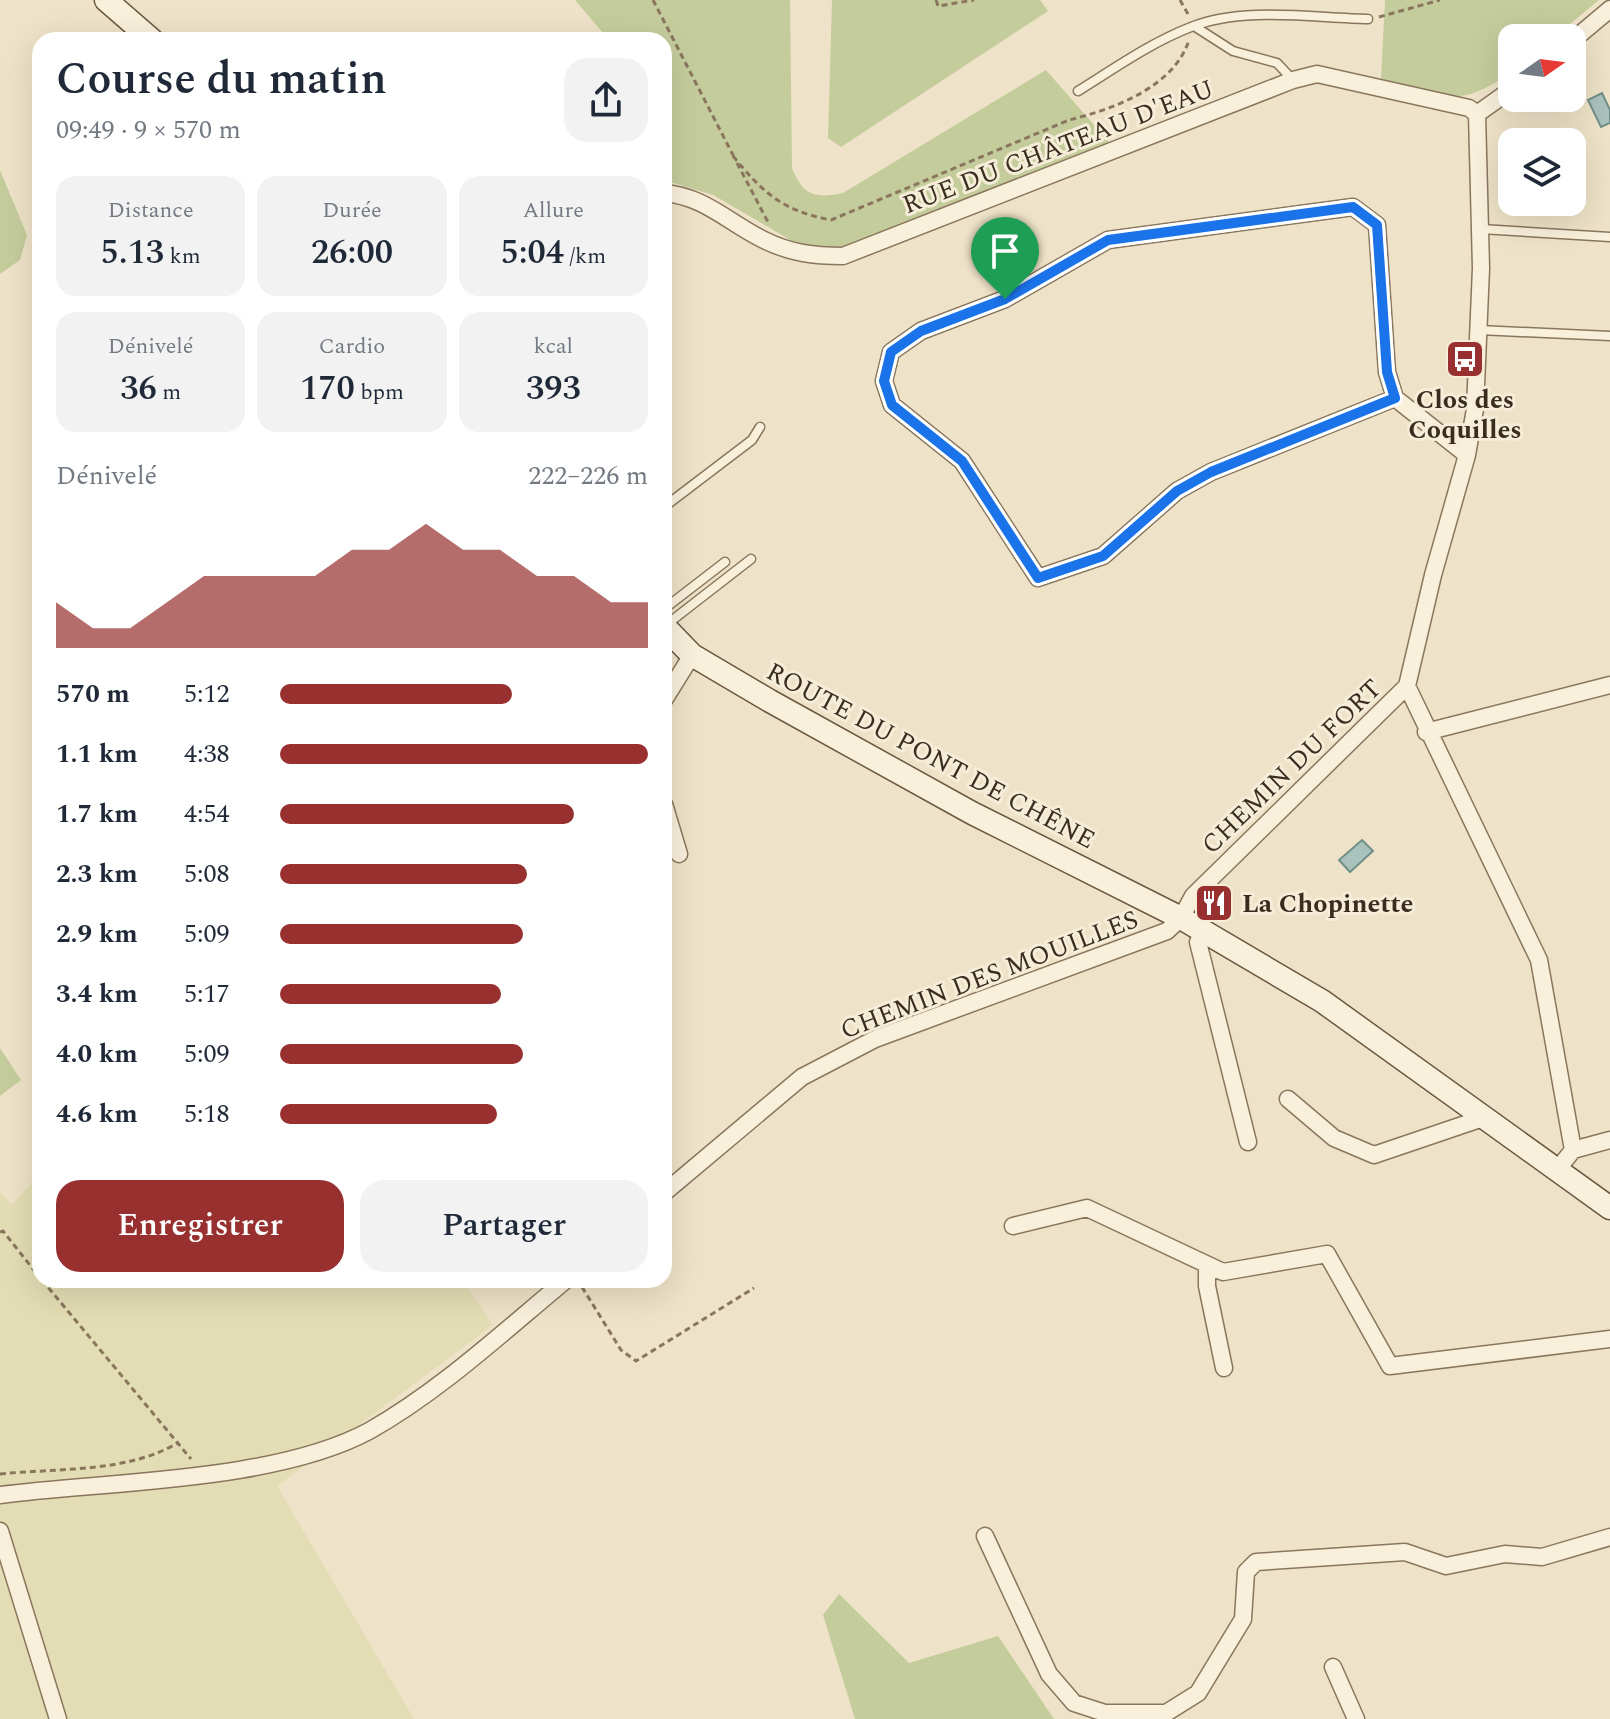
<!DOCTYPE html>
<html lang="fr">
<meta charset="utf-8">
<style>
:root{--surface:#fff;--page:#f2f2f3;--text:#1f2937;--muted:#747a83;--accent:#97302f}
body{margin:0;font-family:Spectral,serif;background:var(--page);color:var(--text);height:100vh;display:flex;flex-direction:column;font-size:30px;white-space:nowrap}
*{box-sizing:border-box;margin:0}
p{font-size:26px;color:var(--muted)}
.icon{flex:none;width:44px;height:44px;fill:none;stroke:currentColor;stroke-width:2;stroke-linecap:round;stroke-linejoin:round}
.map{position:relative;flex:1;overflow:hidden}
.panel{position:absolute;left:32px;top:32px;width:640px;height:1256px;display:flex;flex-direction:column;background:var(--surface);border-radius:24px;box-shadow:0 8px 32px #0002}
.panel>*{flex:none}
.needle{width:52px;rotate:76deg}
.buttons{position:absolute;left:1498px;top:24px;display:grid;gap:16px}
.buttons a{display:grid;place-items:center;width:88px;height:88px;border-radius:16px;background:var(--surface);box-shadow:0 8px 32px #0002;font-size:40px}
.pin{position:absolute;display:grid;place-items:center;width:68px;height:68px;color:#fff;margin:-82px -34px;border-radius:50% 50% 50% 0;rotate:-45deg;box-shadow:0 0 8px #0007}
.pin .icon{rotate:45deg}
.round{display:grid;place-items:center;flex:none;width:84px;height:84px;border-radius:24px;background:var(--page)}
.head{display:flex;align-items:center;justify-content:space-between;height:136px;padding:0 24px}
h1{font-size:44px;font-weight:600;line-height:60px}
.stats{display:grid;grid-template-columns:repeat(3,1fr);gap:12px;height:136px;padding:8px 24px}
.stats div{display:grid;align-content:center;border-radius:20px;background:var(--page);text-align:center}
.stats b{font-size:34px;font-weight:600}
.stats small{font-size:22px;font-weight:400}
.stats p{font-size:22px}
.chart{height:224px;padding:16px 24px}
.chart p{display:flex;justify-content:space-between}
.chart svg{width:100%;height:144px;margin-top:8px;fill:var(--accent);opacity:.7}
.action{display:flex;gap:16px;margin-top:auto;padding:16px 24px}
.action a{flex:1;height:92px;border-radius:24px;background:var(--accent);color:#fff;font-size:32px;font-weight:600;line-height:92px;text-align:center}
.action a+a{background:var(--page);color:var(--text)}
ul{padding:0 24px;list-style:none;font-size:26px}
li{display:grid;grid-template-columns:128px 96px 1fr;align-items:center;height:60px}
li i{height:20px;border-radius:10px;background:var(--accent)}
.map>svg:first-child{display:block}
.farmland{fill:#e3ddb5}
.green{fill:#c5cc9c}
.water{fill:#a9c2bb;stroke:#6f9089;stroke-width:2}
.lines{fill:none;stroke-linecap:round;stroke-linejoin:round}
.lane-casing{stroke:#89765d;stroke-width:11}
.street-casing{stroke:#89765d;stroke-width:19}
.secondary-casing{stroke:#6b5740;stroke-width:25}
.path{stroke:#89765d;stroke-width:3;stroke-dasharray:6 4;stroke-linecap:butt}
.lane{stroke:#f8f0db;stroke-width:8}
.street{stroke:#f8f0db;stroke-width:16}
.secondary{stroke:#f8f0db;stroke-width:22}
.route-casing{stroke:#fff;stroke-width:16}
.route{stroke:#1a73e8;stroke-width:10}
.labels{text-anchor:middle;stroke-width:6;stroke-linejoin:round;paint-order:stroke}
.street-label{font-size:26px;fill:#3a2d20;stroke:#f5edd7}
.poi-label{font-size:26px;font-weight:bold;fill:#3a2d20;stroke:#f5edd7}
</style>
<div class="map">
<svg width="1610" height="1719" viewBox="0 0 1610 1719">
<rect width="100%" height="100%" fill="#eee3c8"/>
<!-- farmland -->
<path class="farmland" d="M 40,1173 L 40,1280 L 463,1280 L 493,1325 L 277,1486 L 414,1719 L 0,1719 L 0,1191 L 12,1205 Z"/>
<!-- green -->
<path class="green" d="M 575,0 L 790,0 L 792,168 C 803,195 814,199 843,193 L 1046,70 L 1109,142 L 860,243 L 822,253 L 794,242 L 713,195 L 664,180 L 664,40 L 609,40 Z
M 832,0 L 1040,0 L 1048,11 L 841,147 L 828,138 Z
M 1385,0 L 1599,0 L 1553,38 L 1512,38 L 1512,71 C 1457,112 1442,95 1381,79 Z
M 0,170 L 27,235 L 20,260 L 0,274 Z
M 0,1048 L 21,1080 L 0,1096 Z
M 839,1594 L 909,1663 L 998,1636 L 1054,1719 L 855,1719 L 823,1615 Z"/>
<!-- water -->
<path class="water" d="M 1602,93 L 1610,110 L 1610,123 L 1601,127 L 1588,100 Z
M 1362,840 L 1373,851 L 1350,872 L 1339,860 Z"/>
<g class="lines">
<!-- lane casing -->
<g class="lane-casing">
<path id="lane" d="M 1194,26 L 1233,51 L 1277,63 L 1292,79
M 1078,91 C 1115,68 1150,43 1191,27 C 1243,6 1313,18 1368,19
M 1481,229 L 1610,237
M 1479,330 L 1610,336
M 664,507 L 752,440 L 760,427
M 664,609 L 725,562
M 666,625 L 751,559"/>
</g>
<!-- street casing -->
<g class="street-casing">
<path id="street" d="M 1572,41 L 1610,9
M 1477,114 L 1512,89
M 664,193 C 704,196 729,223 764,240 C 790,253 814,256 843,256 L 1293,80 L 1317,74 L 1469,108 L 1477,114
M 1395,398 L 1211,472 L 1177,491 L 1103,556 L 1038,578 L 962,461 L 892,405 L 884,381 L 891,352 L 921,331 L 1005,299 L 1108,240 L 1353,207 L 1377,225 L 1387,372 L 1395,398 L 1467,455
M 1407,686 L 1539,960 L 1573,1150
M 664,700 L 692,655
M 1426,732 L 1610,685
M 664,804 L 679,854
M 1203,931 L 1198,942 L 1248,1142
M 1288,1099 L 1334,1138 L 1374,1155 L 1486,1117
M 1557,1170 L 1573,1150 L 1610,1140
M 664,1193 L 802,1077 L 875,1039 L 1167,931 L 1181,918 L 1193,896 L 1407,686 L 1433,575 L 1467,455 L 1475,409 L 1481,268 L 1477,114
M 1013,1226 L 1087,1208 L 1223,1272 L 1327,1254 L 1390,1366 L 1610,1339
M 1207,1265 L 1207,1286 L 1224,1368
M 0,1495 C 108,1481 274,1482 369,1431 C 440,1391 503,1332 566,1280
M 0,1531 L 58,1719
M 985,1536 L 1049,1674 L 1074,1703 L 1105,1713 L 1166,1713 L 1198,1693 L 1243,1619 L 1246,1572 L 1256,1562 L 1405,1552 L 1446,1566 L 1505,1554 L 1542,1557 L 1610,1537
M 1333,1667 L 1356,1719"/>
</g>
<!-- secondary casing -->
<g class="secondary-casing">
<path id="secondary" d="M 106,0 L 152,40
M 664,626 L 692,655 L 770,701 L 972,813 L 1181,918 L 1322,1001 L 1610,1208"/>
</g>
<!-- path -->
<path class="path" d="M 653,0 L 734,157
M 936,0 L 938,6 L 974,0
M 1180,0 L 1188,14
M 1379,17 L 1440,0
M 733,156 C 763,193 783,211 831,220 L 1069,120 C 1114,109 1174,87 1189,40
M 737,163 L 769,224
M 0,1232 L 3,1231 L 40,1278
M 42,1280 L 191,1459
M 582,1287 L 621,1350 L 636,1361 L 754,1288
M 0,1474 C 58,1468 129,1473 179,1442"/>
<!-- lane -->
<use href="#lane" class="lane"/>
<!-- street -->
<use href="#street" class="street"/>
<!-- secondary -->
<use href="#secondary" class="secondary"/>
</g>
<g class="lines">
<!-- route casing -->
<g class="route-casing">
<path id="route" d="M 1353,207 L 1377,225 L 1387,372 L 1395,398 L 1211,472 L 1177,491 L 1103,556 L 1038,578 L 962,461 L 892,405 L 884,381 L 891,352 L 921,331 L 1005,299 L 1108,240 Z"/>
</g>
<!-- route -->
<use href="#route" class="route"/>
</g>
<!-- icons -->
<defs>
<g id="bus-square" transform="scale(2)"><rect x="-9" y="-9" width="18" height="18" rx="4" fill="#97302f" stroke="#f5edd7"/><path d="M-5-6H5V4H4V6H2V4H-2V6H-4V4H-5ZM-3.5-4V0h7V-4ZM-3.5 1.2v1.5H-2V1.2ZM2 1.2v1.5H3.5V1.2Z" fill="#fff"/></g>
<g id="restaurant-square" transform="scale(2)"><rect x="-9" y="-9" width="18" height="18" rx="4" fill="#97302f" stroke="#f5edd7"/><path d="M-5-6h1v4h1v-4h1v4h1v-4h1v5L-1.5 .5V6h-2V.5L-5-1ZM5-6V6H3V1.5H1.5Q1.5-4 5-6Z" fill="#fff"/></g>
</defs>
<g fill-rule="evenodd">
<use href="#bus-square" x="1465" y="359"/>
<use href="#restaurant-square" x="1214" y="903"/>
</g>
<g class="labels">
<!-- street labels -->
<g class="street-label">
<text transform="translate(1058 146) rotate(-21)" y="9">RUE DU CHÂTEAU D'EAU</text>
<text transform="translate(931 755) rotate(28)" y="9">ROUTE DU PONT DE CHÊNE</text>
<text transform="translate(1291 766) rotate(-44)" y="9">CHEMIN DU FORT</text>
<text transform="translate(989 974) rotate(-21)" y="9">CHEMIN DES MOUILLES</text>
</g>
<!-- poi labels -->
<g class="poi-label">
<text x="1465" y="408">Clos des<tspan x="1465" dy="30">Coquilles</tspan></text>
<text x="1242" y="912" text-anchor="start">La Chopinette</text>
</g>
</g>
</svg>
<div class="buttons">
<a><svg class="needle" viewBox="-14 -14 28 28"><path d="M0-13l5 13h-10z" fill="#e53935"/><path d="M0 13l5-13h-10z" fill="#747a83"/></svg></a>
<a><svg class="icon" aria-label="layers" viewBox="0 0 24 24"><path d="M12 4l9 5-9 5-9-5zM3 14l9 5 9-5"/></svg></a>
</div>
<div class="pin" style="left:1005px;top:299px;background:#1e9e55"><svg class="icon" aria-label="arrive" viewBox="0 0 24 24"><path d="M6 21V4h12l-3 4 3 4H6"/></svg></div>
<section class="panel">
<div class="head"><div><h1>Course du matin</h1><p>09:49 · 9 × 570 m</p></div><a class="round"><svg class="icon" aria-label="share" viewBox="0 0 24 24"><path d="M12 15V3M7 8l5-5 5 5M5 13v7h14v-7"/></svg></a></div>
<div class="stats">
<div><p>Distance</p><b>5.13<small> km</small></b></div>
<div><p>Durée</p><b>26:00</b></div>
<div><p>Allure</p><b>5:04<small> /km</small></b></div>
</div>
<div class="stats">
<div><p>Dénivelé</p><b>36<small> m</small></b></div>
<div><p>Cardio</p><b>170<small> bpm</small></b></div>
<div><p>kcal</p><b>393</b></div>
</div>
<div class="chart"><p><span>Dénivelé</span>222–226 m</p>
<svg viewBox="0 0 160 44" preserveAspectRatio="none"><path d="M0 44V30L10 38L20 38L30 30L40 22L50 22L60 22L70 22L80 14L90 14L100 6L110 14L120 14L130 22L140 22L150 30L160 30V44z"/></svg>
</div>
<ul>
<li><b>570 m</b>5:12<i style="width:63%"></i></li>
<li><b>1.1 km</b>4:38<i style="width:100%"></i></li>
<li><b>1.7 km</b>4:54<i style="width:80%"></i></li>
<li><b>2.3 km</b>5:08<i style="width:67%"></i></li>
<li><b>2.9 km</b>5:09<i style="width:66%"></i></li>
<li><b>3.4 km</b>5:17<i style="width:60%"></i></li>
<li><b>4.0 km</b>5:09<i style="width:66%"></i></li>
<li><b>4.6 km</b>5:18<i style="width:59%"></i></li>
</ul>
<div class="action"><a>Enregistrer</a><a>Partager</a></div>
</section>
</div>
